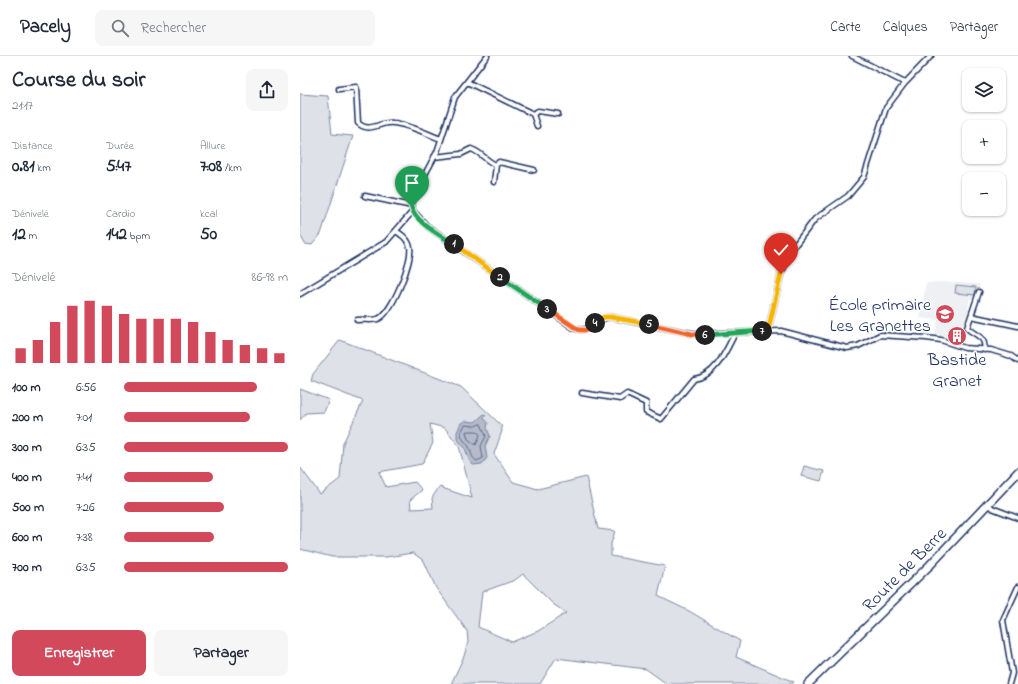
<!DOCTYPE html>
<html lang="fr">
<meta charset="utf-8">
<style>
:root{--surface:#fff;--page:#f6f6f7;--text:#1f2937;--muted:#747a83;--line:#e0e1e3;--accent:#d1495b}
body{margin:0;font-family:"Indie Flower",sans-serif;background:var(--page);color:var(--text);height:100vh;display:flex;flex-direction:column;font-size:15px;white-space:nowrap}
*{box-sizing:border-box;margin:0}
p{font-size:13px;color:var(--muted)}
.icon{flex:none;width:22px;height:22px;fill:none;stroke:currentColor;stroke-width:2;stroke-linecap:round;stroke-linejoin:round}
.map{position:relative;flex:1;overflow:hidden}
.side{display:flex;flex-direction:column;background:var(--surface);width:300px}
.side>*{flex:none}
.tools{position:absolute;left:662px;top:12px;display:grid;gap:8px}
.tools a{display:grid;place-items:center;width:44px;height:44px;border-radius:8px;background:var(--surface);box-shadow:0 1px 3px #0004;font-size:20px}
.pin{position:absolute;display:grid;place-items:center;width:34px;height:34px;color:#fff;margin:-41px -17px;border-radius:50% 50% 50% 0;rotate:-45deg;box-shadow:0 0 4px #0007}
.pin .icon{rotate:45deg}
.km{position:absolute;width:20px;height:20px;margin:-10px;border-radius:50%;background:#222;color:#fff;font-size:11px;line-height:20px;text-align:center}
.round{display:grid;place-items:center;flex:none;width:42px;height:42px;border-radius:8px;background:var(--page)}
.headline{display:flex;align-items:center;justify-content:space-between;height:68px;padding:0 12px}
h1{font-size:22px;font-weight:700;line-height:30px}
.stats{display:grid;grid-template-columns:repeat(3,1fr);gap:6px;height:68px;padding:4px 12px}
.stats div{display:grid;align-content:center}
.stats b{font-size:17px;font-weight:700}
.stats small{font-size:11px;font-weight:400}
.stats p{font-size:11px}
.chart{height:112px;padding:8px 12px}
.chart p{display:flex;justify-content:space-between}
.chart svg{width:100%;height:72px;margin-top:4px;stroke:var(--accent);stroke-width:6}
.cta{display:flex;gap:8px;margin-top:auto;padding:8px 12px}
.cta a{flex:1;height:46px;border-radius:8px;background:var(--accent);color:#fff;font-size:16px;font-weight:700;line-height:46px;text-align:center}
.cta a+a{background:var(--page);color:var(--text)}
ul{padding:0 12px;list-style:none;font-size:13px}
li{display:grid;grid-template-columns:64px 48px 1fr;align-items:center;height:30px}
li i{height:10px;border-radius:5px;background:var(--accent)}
header{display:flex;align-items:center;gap:24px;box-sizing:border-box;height:56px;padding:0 20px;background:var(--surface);border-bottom:1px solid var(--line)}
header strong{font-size:19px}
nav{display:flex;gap:22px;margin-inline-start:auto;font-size:14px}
.search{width:280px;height:36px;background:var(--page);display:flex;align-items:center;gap:10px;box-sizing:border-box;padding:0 14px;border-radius:8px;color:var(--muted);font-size:15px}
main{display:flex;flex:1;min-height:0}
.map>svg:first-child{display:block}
.built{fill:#eff0f4}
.green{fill:#dee1e7;stroke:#7c88a2;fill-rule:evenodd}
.water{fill:#b5bbca;stroke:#77839f}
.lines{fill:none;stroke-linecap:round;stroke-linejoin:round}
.shore{stroke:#596789;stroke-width:1}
.minor-casing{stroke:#1b2f5e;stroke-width:7}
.primary-casing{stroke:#1b2f5e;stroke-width:10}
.minor{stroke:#fff;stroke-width:4}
.primary{stroke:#fff;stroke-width:7}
.split-1-casing{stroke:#fff;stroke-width:8}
.split-2-casing{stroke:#fff;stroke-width:8}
.split-3-casing{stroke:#fff;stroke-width:8}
.split-4-casing{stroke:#fff;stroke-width:8}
.split-5-casing{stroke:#fff;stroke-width:8}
.split-6-casing{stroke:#fff;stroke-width:8}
.split-7-casing{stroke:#fff;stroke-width:8}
.split-8-casing{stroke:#fff;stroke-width:8}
.split-1{stroke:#22a559;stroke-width:5}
.split-2{stroke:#f5b400;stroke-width:5}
.split-3{stroke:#22a559;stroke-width:5}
.split-4{stroke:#f0652b;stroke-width:5}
.split-5{stroke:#f5b400;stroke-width:5}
.split-6{stroke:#f0652b;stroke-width:5}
.split-7{stroke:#22a559;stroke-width:5}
.split-8{stroke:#f5b400;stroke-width:5}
.labels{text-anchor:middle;stroke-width:3;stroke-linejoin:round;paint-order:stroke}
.poi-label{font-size:18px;fill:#1b2f5e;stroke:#fff;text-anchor:end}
.street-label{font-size:18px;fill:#1b2f5e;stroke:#fff}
</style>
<header>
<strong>Pacely</strong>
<div class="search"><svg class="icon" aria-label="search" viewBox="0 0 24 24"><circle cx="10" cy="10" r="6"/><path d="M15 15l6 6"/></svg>Rechercher</div>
<nav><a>Carte</a><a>Calques</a><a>Partager</a></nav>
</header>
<main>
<section class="side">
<div class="headline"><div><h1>Course du soir</h1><p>21:17</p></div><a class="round"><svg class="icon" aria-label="share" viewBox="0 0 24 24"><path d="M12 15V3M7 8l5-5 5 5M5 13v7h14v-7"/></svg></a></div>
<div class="stats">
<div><p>Distance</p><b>0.81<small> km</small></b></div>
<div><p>Durée</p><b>5:47</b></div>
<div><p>Allure</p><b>7:08<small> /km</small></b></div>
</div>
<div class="stats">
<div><p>Dénivelé</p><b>12<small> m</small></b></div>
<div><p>Cardio</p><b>142<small> bpm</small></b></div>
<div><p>kcal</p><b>50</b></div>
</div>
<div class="chart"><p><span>Dénivelé</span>86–98 m</p>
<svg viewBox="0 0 160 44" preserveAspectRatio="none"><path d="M5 44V35M15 44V30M25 44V19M35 44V9M45 44V6M55 44V9M65 44V14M75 44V17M85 44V17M95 44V17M105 44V19M115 44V25M125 44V30M135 44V33M145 44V35M155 44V38"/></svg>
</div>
<ul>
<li><b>100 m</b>6:56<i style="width:81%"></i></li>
<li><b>200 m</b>7:01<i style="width:77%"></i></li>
<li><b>300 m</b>6:35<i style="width:100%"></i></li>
<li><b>400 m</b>7:41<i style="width:54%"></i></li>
<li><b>500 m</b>7:26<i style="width:61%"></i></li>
<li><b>600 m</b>7:38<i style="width:55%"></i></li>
<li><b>700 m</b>6:35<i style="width:100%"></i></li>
</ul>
<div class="cta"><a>Enregistrer</a><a>Partager</a></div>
</section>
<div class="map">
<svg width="718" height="628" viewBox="0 0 718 628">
<rect width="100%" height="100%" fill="#fff"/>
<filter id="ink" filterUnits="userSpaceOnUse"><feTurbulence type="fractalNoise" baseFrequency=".025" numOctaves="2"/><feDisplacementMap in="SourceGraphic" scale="8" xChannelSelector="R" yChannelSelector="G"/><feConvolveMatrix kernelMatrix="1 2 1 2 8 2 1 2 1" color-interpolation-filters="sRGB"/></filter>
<g filter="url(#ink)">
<!-- built -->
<path class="built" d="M 641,226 L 680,228 L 677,241 L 674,243 L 670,243 L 668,253 L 671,255 L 659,289 L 634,281 L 638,264 L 620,262 L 626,227 Z"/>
<!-- green -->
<path class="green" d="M 0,38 L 28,40 L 32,78 L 53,80 L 21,178 L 12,189 L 5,188 L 0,179 Z
M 656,229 L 676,231 L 675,239 L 655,237 Z
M 40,284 L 161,331 L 201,369 L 202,375 L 194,398 L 213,426 L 238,433 L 286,421 L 298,473 L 315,475 L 311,488 L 311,500 L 365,510 L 358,540 L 389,555 L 440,585 L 436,601 L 494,626 L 492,628 L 367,628 L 346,613 L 256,602 L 240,628 L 151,628 L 164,600 L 168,586 L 167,575 L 136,532 L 124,505 L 113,497 L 86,501 L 32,501 L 0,493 L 0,411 L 20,438 L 40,423 L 43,387 L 63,345 L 11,325 L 13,318 ZM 130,368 L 145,372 L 159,390 L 172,442 L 139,431 L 132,442 L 133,452 L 111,453 L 110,444 L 122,434 L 115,426 L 86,431 L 79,416 L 122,408 L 133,387 ZM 223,518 L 253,548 L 266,557 L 238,575 L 212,586 L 178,571 L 182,536 L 215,524 Z
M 0,333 L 29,344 L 24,356 L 6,357 L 0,364 Z
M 504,410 L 524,415 L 521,425 L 501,420 Z"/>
<!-- water -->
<path class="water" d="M 184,358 L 186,359 L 184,362 L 188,367 L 187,372 L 190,380 L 185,390 L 187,402 L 182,408 L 173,409 L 169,404 L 165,392 L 157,383 L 157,376 L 161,367 L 165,365 L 175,366 Z"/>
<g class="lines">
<!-- shore -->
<path class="shore" d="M 181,368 L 186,380 L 181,390 L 183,402 L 177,405 C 171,402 172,397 169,391 C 166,385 161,384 161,376 L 165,369 L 175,370 Z
M 168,375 L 177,375 L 180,379 L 176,389 L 168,383 L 166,376 Z"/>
<!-- minor casing -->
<g class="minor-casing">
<path id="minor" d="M 187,0 L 155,41 L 137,96 L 115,137 L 112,147 L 113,155 L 127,170 L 274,272 C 289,279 295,262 310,261 L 396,278 L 481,275 L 547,292 L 558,290 L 580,279 L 626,282 L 641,284 L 665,292 L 691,294 L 711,300 L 718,305
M 552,0 L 605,27
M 167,26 L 233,58 L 238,55 L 258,58
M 39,33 L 56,31 L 58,67 C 70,78 80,65 93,67 C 108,68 127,78 141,83
M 233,58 L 237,70
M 134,101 L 161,98 L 171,93 C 181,96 186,105 196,109 L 194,126
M 196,109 L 199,106 L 234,114
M 65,140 L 112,150
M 679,236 L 667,272 C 674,279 687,280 684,294
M 0,238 L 86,186 L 113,155
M 671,260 L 718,270
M 57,264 C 63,263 72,265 78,263 C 92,258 113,204 110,191 C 108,183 102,179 96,175
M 468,275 L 481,218 L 492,193 L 515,163 L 548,140 L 564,121 L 586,52 L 605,27 L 631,0
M 282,337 L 320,343 L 327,338 L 346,347 L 346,356 L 361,363 L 394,323 C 416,320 426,295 435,277
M 688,448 L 692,452 L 718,462
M 709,628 L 712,617 L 703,564 L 718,531"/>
</g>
<!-- primary casing -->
<g class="primary-casing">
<path id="primary" d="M 508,628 L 630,509 L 718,416"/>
</g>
<!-- minor -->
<use href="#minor" class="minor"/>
<!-- primary -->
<use href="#primary" class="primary"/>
</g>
</g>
<g class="lines" filter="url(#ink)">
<!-- split-1 casing -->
<g class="split-1-casing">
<path id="split-1" d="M 112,151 C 113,165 142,180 154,188"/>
</g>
<!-- split-2 casing -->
<g class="split-2-casing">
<path id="split-2" d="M 154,188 L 200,221"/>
</g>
<!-- split-3 casing -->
<g class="split-3-casing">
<path id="split-3" d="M 200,221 L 247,253"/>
</g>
<!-- split-4 casing -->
<g class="split-4-casing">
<path id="split-4" d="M 247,253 L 279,274 L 287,274 L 295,267"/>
</g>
<!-- split-5 casing -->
<g class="split-5-casing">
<path id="split-5" d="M 295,267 L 304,261 L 310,261 L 349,268"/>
</g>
<!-- split-6 casing -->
<g class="split-6-casing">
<path id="split-6" d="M 349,268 L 392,278 L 405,279"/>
</g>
<!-- split-7 casing -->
<g class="split-7-casing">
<path id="split-7" d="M 405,279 L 462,275"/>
</g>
<!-- split-8 casing -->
<g class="split-8-casing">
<path id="split-8" d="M 462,275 L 468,275 L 481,218"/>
</g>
<!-- split-1 -->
<use href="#split-1" class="split-1"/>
<!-- split-2 -->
<use href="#split-2" class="split-2"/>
<!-- split-3 -->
<use href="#split-3" class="split-3"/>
<!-- split-4 -->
<use href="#split-4" class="split-4"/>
<!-- split-5 -->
<use href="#split-5" class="split-5"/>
<!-- split-6 -->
<use href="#split-6" class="split-6"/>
<!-- split-7 -->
<use href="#split-7" class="split-7"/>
<!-- split-8 -->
<use href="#split-8" class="split-8"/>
</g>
<!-- icons -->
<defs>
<g id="school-disc" transform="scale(1)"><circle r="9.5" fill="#d1495b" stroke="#fff"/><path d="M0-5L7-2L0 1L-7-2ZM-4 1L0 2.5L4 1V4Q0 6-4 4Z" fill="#fff"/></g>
<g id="building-disc" transform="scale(1)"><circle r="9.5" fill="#d1495b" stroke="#fff"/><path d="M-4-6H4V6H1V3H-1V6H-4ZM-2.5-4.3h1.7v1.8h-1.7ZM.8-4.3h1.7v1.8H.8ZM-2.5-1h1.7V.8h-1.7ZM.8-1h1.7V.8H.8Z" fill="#fff"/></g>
</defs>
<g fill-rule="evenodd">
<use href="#school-disc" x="645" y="258"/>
<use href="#building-disc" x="657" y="280"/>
</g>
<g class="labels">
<!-- poi labels -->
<g class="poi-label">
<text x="631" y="254">École primaire<tspan x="631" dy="21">Les Granettes</tspan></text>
<text x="657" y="309" text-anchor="middle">Bastide<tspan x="657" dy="21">Granet</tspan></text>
</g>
<!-- street labels -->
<g class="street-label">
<text transform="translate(604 513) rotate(-45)" y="6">Route de Berre</text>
</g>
</g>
</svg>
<div class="tools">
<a><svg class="icon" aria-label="layers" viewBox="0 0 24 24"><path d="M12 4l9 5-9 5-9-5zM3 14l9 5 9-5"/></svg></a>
<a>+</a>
<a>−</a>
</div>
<div class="pin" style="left:112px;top:151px;background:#1e9e55"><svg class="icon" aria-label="arrive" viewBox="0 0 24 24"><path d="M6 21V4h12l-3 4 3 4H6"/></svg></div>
<div class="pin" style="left:481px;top:218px;background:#d93025"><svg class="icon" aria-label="check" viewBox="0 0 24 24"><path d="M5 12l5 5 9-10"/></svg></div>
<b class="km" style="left:154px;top:188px">1</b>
<b class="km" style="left:200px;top:221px">2</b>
<b class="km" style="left:247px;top:253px">3</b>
<b class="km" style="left:295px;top:267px">4</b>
<b class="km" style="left:349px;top:268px">5</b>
<b class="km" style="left:405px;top:279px">6</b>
<b class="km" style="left:462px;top:275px">7</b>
</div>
</main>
